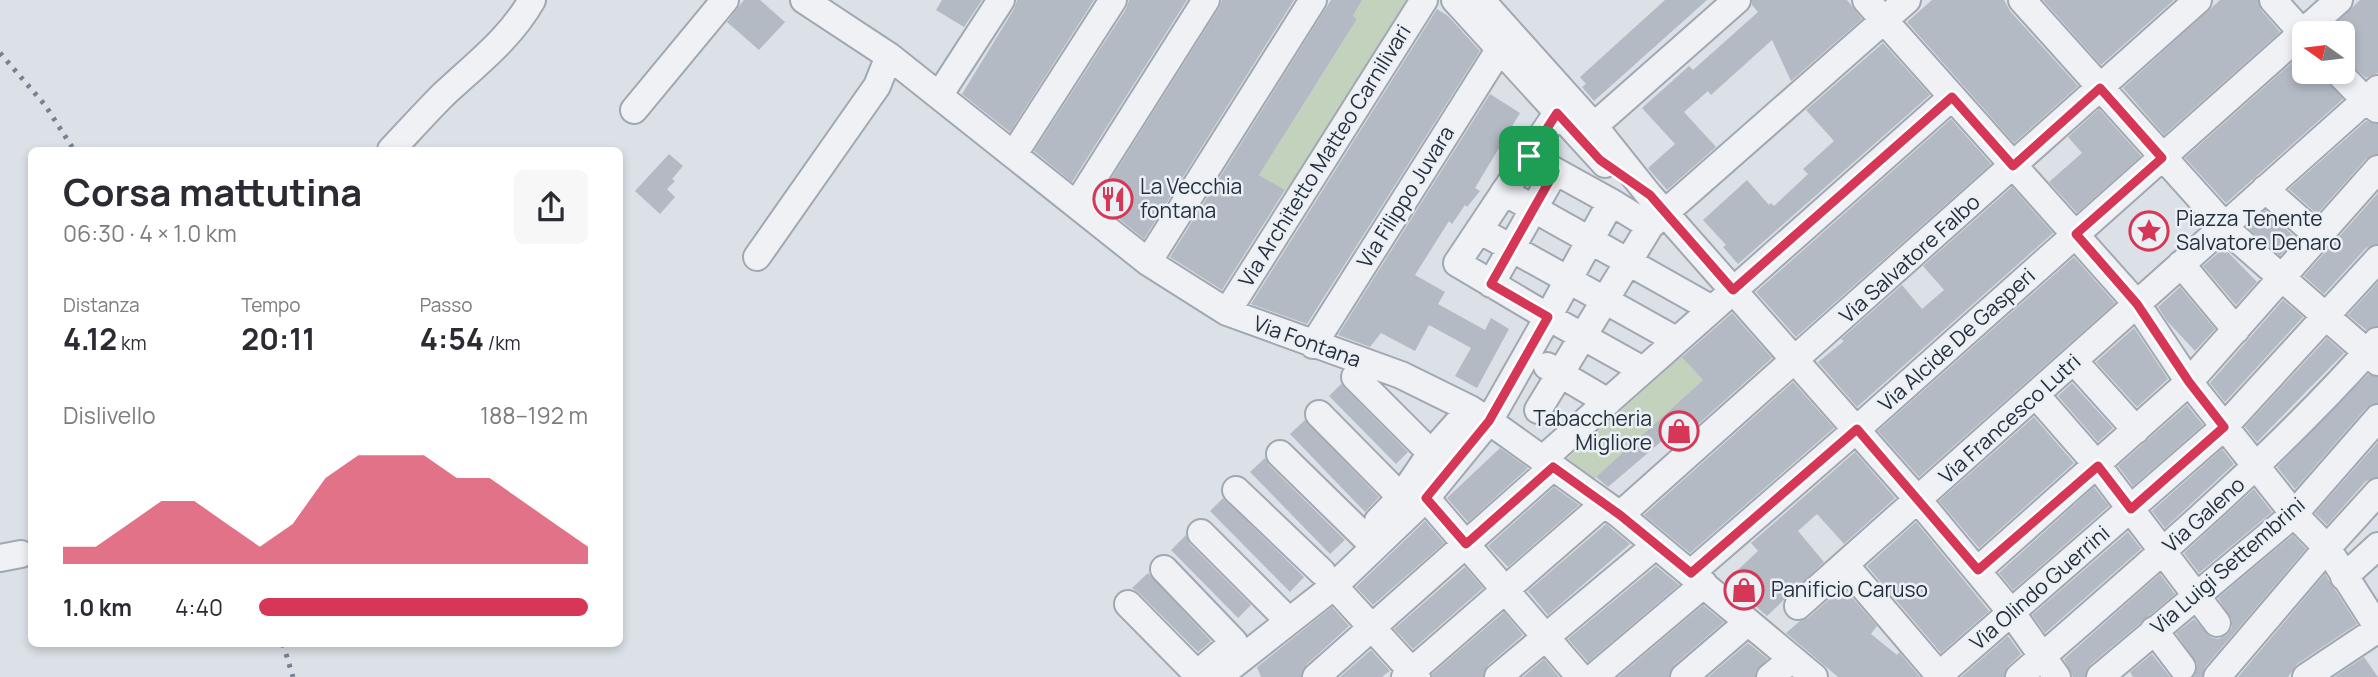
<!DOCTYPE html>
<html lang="it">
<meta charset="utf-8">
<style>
:root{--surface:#fff;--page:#f7f7f7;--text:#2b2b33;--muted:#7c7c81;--accent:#d63756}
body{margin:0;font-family:Manrope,sans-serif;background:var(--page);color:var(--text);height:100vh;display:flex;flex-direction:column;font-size:26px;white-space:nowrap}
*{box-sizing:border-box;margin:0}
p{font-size:23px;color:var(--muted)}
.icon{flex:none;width:38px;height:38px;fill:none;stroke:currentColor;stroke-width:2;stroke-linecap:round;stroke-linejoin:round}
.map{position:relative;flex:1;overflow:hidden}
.drawer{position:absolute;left:28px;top:147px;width:595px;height:500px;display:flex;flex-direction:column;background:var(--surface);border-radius:10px;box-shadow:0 4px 10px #0003}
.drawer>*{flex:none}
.needle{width:46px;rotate:284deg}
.controls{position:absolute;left:2292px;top:21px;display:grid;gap:14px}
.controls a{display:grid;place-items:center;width:63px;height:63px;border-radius:10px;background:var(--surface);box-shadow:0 4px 10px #0003;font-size:35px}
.pin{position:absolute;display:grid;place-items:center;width:60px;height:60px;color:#fff;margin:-30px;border-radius:14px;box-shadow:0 4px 10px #0006}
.round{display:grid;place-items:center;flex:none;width:74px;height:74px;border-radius:10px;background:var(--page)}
.summary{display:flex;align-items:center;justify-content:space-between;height:119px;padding:0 35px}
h1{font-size:38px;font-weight:700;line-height:52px}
.metrics{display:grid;grid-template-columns:repeat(3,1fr);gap:10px;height:119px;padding:7px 35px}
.metrics div{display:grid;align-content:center}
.metrics b{font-size:30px;font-weight:700}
.metrics small{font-size:19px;font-weight:400}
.metrics p{font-size:19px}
.chart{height:196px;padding:14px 35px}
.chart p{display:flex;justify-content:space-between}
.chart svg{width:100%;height:126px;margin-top:7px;fill:var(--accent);opacity:.7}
ul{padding:0 35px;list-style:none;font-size:23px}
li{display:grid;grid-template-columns:112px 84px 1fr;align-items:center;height:52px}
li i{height:18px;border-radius:9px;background:var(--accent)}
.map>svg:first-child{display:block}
.green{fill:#c3d2bd}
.building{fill:#b3bac4}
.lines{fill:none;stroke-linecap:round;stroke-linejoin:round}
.minor-casing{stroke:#a1a8b1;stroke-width:30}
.minor{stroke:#eff1f5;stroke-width:26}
.rail{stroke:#758192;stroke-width:5;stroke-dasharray:3.5 7;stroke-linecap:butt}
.route-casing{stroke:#fff;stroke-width:14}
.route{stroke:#d63756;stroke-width:9}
.labels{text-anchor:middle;stroke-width:5;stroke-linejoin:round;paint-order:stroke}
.street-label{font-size:21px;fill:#252f3e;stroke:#ebf0f5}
.poi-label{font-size:21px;fill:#252f3e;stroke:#ebf0f5;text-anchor:start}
</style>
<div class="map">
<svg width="2378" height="677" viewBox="0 0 2378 677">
<rect width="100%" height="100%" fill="#dce1e7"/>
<!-- green -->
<path class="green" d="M 1359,0 L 1410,0 L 1286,191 L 1259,175 L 1357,19 L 1353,16 L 1361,2 Z
M 1682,356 L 1703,380 L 1594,479 L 1567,459 Z"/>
<!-- building -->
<path class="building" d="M 744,0 L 760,0 L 785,22 L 759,50 L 727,22 Z
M 942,0 L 982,0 L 964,27 L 936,10 Z
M 1017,0 L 1094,0 L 1010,132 L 962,94 L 1014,9 Z
M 1129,0 L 1187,0 L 1072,182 L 1034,151 L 1126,9 Z
M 1222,0 L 1294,0 L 1144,239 L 1097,201 L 1219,8 Z
M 1331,0 L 1362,0 L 1353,16 L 1357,19 L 1259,175 L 1285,190 L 1222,290 L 1170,257 Z
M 1665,0 L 1707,0 L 1594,101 L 1582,87 L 1586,84 L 1580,77 Z
M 1752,0 L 1847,0 L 1862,19 L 1791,81 L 1772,40 L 1711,95 L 1708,91 L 1684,112 L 1716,147 L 1667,190 L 1648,168 L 1675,144 L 1642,108 L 1689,66 L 1693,70 L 1758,12 L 1752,5 Z
M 1932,0 L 2004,0 L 2010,11 L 2078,86 L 2014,143 L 1907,22 Z
M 2043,0 L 2174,0 L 2101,65 Z
M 2220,0 L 2258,0 L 2261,10 L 2280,32 L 2164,135 L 2123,88 Z
M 2360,0 L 2378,0 L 2378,73 L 2366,78 L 2343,57 L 2343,33 L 2325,33 Z
M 1437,9 L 1448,16 L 1480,51 L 1307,324 L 1251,304 Z
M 1883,43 L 1930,95 L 1738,264 L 1723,247 L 1726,245 L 1703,220 L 1747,180 L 1769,205 L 1771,203 L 1774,206 L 1808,174 L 1803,169 L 1834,141 L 1806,110 Z
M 2303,53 L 2305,56 L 2305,72 L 2319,72 L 2343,99 L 2226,203 L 2185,158 Z
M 1490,94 L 1520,113 L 1475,188 L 1480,191 L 1467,207 L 1465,205 L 1452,224 L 1449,221 L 1415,275 L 1445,292 L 1438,304 L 1485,330 L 1491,318 L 1509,329 L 1477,388 L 1455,376 L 1471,348 L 1429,325 L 1415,351 L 1381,333 L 1370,347 L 1338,335 Z
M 2099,109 L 2141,156 L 2077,213 L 2049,182 L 2082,153 L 2068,137 Z
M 1951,119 L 1991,164 L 1796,337 L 1756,292 Z
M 2366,121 L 2378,124 L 2378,154 L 2366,159 L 2317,214 L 2289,189 Z
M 669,154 L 683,166 L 672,179 L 675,181 L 667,189 L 675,197 L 660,214 L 635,191 Z
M 2012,187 L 2053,233 L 1857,407 L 1818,362 L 1844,341 L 1841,339 L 1902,285 L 1922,309 L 1944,290 L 1923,266 Z
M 2378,193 L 2378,244 L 2366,248 L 2324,294 L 2304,276 Z
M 2265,210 L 2296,238 L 2280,256 L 2247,227 Z
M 2224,248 L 2257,282 L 2236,305 L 2203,266 Z
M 2074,257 L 2115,303 L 1919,477 L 1878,431 Z
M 2378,282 L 2378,326 L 2366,330 L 2348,315 Z
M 2180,287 L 2215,329 L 2195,351 L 2167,321 L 2158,307 Z
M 2283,300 L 2303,317 L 2225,402 L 2210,383 Z
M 1732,313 L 1772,358 L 1676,444 L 1669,435 L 1608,487 L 1596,477 L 1703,380 L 1682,357 Z
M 2134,328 L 2168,379 L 2137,407 L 2096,362 Z
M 2327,338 L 2344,353 L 2257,442 L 2245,427 Z
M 2368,374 L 2378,377 L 2378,403 L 2366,408 L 2295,489 L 2277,467 Z
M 1793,382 L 1834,428 L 1690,553 L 1644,515 Z
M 2072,383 L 2113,428 L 2098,442 L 2058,396 Z
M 1341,384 L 1408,452 L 1396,464 L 1329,396 Z
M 2187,405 L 2203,425 L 2133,486 L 2118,466 Z
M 2034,417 L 2074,463 L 1979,548 L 1939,501 Z
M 1305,420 L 1379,497 L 1365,512 L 1290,434 Z
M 2378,442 L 2378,477 L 2366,481 L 2327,525 L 2315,513 Z
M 1500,448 L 1528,468 L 1468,522 L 1447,498 Z
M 2222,449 L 2234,464 L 2165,528 L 2152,511 Z
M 1855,452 L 1895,498 L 1844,544 L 1817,514 L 1798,531 L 1824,562 L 1767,616 L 1726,581 L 1758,551 L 1751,543 Z
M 1265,458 L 1269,465 L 1345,540 L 1330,554 L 1250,472 Z
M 1554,487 L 1579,505 L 1508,567 L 1488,546 Z
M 2094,487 L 2109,506 L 2013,590 L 1999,573 Z
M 2254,489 L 2272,512 L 2199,573 L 2184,553 Z
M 1223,498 L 1304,577 L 1290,592 L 1210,511 Z
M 1425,521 L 1444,543 L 1373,605 L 1356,587 Z
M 1916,522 L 1989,611 L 1941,653 L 1867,566 Z
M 1606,524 L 1630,544 L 1548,615 L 1528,591 Z
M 2128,532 L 2141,549 L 2045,633 L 2032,615 Z
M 1186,535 L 1190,544 L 1251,605 L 1238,618 L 1171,550 Z
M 2293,535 L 2306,549 L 2205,667 L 2202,677 L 2194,677 L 2197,664 L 2176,633 L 2194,619 L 2210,637 L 2218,639 L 2227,635 L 2232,628 L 2232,620 L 2218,598 Z
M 1656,566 L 1679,585 L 1588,662 L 1568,639 Z
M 1465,567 L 1483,588 L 1413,649 L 1394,629 Z
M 1148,573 L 1211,641 L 1198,652 L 1139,593 L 1132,588 Z
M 2160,574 L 2175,594 L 2090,665 L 2085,677 L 2073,677 L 2064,659 Z
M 2325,574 L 2357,624 L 2297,664 L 2288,677 L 2238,677 Z
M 1843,587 L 1877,626 L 1871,634 L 1897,655 L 1899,652 L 1920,677 L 1838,677 L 1786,633 L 1800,621 L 1808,618 Z
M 1703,605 L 1724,622 L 1674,665 L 1669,677 L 1618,677 Z
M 1332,607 L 1349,626 L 1306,665 L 1301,677 L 1261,677 L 1257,667 Z
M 1504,612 L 1523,635 L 1488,665 L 1483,677 L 1432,677 L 1432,674 Z
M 2008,636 L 2021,654 L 2008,666 L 2004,677 L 1961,677 Z
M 1748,643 L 1768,659 L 1756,671 L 1755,677 L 1708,677 Z
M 1371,650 L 1390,671 L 1387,673 L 1382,677 L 1340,677 Z
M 2152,654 L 2170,677 L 2133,677 L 2130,672 Z
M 2364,657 L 2378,677 L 2334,677 Z
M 1544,659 L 1559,677 L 1523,677 Z"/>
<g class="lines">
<!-- minor casing -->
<g class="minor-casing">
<path id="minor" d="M 804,0 L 889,56 L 1148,262 L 1227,312 L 1401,375 L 1470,409 L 1489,421 L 1620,515 L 1814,677
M 1455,0 L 1605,164
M 1481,0 L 1594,126 L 1649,195 L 1919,501 L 2011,612 L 2057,677
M 1866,0 L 2137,304 L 2189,382 L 2294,514 L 2327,548 L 2378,628
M 2022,0 L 2234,236 L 2378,362
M 2273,0 L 2305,36
M 2338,72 L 2365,100 L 2377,109
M 940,94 L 1001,0
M 634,110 L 725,0
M 1594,126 L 1737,0
M 391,150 C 408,132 425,113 443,95 C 475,65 510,39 532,0
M 1014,154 L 1113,0
M 1555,171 L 1611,202 L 1548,317 L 1643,370
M 2265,189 L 2318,236
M 1504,192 L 1712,309
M 1611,202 L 1650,226 L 1907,0
M 1077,204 L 1206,0
M 1479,230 L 1676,340
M 757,257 L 877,86 L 889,56
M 1148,262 L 1313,0
M 2181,264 L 2236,330
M 1491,284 L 1555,171 L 1539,162
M 1227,312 L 1424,0
M 1313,345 L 1499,50
M 2074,361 L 2136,430
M 1547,366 L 1608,402
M 1355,377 L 1431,453
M 2036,395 L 2098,466 L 2217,623
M 1538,410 L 1650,226
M 1319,414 L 1401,497
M 1280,454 L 1374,546
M 1543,459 L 1952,97
M 1236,490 L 1322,572
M 1426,498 L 1580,677
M 1620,515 L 2198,0
M 1378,521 L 1401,497 L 1431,453 L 1470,409
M 1201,533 L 1289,621
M 0,558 L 21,554
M 1845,565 L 1939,675
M 1164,569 L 1234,642
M 1978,570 L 2189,382 L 2378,169
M 1691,573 L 1857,429 L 2339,0
M 2344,577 L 2378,546
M 1334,586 L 1417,677
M 1128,604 L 1197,674 L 1226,649
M 1798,606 L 2378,89
M 2154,630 L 2182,667
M 1218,677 L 1334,586 L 1426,498 L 1489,421 L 1548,317 L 1457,263 L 1557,113
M 1316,677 L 1553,467
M 1405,677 L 1604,504
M 1498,677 L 1656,545
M 1594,677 L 1704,584
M 1684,677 L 1748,622
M 1770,677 L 1792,659
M 1937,677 L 2224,427 L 2378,259
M 2019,677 C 2142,569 2268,464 2377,341
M 2100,677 L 2294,514 L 2378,418
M 2217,677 L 2327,548 L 2378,492
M 2306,677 L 2378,629"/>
</g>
<!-- minor -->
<use href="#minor" class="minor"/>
<!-- rail -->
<path class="rail" d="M 0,53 L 45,105 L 74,150
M 283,644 L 293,677"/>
</g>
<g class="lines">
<!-- route casing -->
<g class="route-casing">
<path id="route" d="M 2100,88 L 2162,158 L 2076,234 L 2137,304 L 2189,382 L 2224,427 L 2131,509 L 2098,466 L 1978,570 L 1857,429 L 1691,573 L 1620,515 L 1553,467 L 1466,544 L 1426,498 L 1489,421 L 1548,317 L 1491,284 L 1555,171 L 1529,156 L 1557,113 L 1600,160 L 1650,195 L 1733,290 L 1952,97 L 2013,166 Z"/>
</g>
<!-- route -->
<use href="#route" class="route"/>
</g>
<!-- icons -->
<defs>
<g id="restaurant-ring" transform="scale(2.0125)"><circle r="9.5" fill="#ebf0f5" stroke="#d63756" stroke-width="1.5"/><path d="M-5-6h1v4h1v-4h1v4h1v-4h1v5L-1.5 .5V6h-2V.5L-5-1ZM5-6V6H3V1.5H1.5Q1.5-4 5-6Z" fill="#d63756"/></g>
<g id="sight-ring" transform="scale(2.0125)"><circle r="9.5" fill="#ebf0f5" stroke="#d63756" stroke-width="1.5"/><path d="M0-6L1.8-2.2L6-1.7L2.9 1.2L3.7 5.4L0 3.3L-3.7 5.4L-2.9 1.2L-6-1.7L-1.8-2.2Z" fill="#d63756"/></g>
<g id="shop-ring" transform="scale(2.0125)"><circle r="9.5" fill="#ebf0f5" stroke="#d63756" stroke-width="1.5"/><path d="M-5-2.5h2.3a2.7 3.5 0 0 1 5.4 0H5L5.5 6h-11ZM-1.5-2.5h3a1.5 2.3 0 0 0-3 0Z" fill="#d63756"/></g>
</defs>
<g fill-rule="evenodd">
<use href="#restaurant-ring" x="1113" y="199"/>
<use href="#sight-ring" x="2149" y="231"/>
<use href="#shop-ring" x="1679" y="431"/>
<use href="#shop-ring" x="1744" y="590"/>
</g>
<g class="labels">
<!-- street labels -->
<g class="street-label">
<text transform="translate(1325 156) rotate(-58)" y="7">Via Architetto Matteo Carnilivari</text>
<text transform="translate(1406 197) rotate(-58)" y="7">Via Filippo Juvara</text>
<text transform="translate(1910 259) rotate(-42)" y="7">Via Salvatore Falbo</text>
<text transform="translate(1957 340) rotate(-42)" y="7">Via Alcide De Gasperi</text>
<text transform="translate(1307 342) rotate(20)" y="7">Via Fontana</text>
<text transform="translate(2010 419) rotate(-42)" y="7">Via Francesco Lutri</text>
<text transform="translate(2204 515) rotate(-42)" y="7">Via Galeno</text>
<text transform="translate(2228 566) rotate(-41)" y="7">Via Luigi Settembrini</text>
<text transform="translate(2040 588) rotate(-41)" y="7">Via Olindo Guerrini</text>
</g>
<!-- poi labels -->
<g class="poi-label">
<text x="1140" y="194">La Vecchia<tspan x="1140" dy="24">fontana</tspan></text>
<text x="2176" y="226">Piazza Tenente<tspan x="2176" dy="24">Salvatore Denaro</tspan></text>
<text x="1652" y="426" text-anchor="end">Tabaccheria<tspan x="1652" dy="24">Migliore</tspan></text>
<text x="1771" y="597">Panificio Caruso</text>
</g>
</g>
</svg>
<div class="controls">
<a><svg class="needle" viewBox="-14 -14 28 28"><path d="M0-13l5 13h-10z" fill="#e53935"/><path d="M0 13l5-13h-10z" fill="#7c7c81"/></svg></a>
</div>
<div class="pin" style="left:1529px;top:156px;background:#1e9e55"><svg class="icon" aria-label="arrive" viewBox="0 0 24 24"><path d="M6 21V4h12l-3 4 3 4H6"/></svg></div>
<section class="drawer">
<div class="summary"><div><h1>Corsa mattutina</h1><p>06:30 · 4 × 1.0 km</p></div><a class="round"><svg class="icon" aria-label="share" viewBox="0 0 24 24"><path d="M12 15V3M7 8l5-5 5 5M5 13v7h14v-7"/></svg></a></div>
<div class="metrics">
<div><p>Distanza</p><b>4.12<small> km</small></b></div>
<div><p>Tempo</p><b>20:11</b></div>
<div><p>Passo</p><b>4:54<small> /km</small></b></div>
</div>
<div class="chart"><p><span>Dislivello</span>188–192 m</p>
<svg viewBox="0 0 160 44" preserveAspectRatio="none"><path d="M0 44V38L10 38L20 30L30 22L40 22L50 30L60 38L70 30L80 14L90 6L100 6L110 6L120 14L130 14L140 22L150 30L160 38V44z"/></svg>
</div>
<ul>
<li><b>1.0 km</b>4:40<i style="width:100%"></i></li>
</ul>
</section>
</div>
